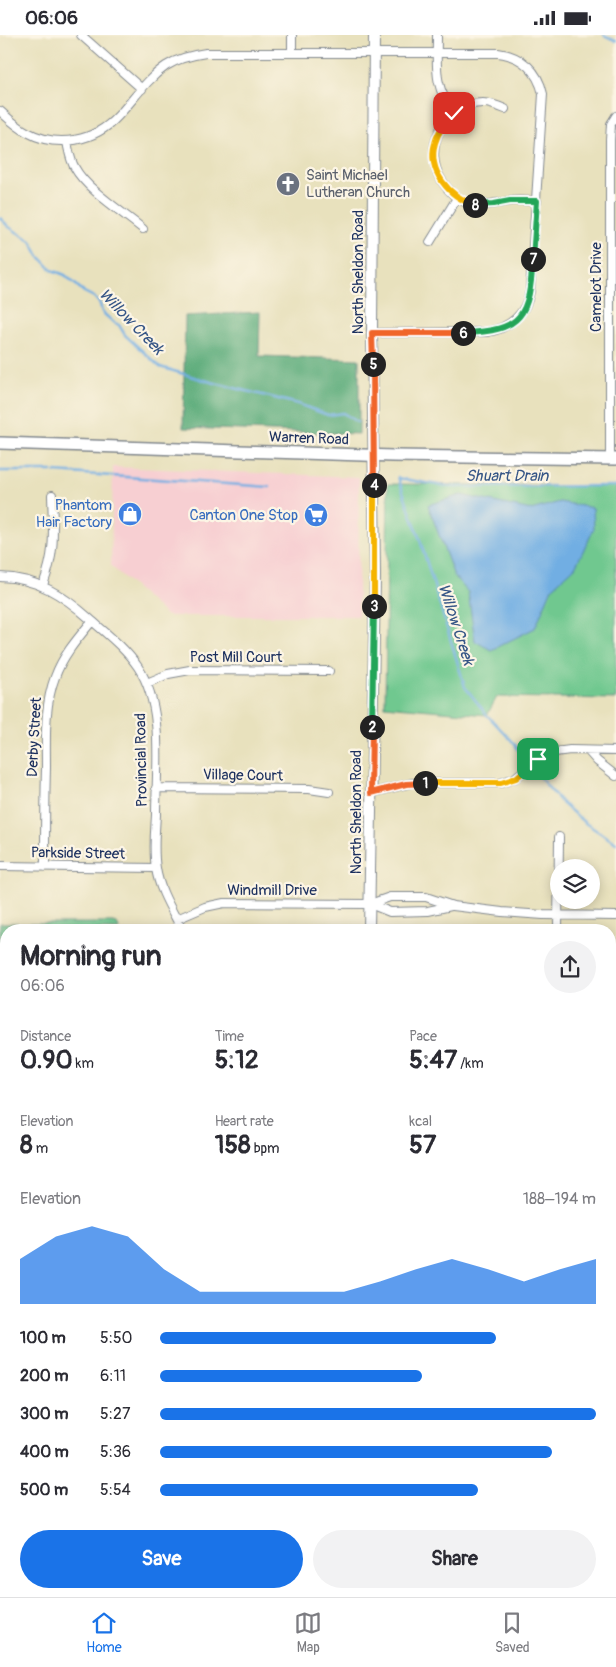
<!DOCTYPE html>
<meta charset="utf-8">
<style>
:root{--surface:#fff;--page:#f2f2f3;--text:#2b2b33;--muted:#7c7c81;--line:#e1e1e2;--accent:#1a73e8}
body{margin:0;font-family:Pangolin,sans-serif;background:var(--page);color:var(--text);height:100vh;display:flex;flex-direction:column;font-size:19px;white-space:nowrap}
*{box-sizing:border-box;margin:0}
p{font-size:16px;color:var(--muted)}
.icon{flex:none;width:28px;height:28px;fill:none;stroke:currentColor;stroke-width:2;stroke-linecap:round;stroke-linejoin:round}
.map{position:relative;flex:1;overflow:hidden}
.side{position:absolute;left:0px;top:889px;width:616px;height:674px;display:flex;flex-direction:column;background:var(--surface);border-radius:20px 20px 0 0;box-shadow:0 2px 12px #0003}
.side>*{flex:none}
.fabs{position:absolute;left:550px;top:824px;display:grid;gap:10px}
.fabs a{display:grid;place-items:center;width:50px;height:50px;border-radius:50%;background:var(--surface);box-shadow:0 2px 12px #0003;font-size:25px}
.pin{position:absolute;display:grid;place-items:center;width:42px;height:42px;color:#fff;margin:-21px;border-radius:10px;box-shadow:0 2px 8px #0006}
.km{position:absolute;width:25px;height:25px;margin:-12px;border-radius:50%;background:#222;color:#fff;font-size:14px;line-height:25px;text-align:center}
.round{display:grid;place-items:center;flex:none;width:52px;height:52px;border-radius:26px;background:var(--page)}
.headline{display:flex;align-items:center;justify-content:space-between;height:85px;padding:0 20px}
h1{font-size:28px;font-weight:800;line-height:38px}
.stats{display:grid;grid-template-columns:repeat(3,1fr);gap:8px;height:85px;padding:5px 20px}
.stats div{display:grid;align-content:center}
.stats b{font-size:25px;font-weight:800}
.stats small{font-size:14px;font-weight:400}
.stats p{font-size:14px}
.chart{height:140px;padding:10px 20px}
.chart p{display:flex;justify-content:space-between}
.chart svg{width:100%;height:90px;margin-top:5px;fill:var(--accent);opacity:.7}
.primary-button{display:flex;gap:10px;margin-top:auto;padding:10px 20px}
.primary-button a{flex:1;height:58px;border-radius:30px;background:var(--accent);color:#fff;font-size:20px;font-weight:800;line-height:58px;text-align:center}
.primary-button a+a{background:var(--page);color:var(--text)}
ul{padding:0 20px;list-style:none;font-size:16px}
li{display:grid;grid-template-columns:80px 60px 1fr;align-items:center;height:38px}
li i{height:12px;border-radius:6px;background:var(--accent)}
.status{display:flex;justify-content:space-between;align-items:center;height:35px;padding:0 25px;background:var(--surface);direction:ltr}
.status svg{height:14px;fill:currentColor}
.tabs{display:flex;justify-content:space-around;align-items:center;height:70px;border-top:1px solid var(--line);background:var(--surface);font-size:14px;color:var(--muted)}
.tabs a{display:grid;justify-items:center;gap:2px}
.tabs .selected{color:var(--accent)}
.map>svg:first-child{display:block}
.built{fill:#f7cfd2}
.green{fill:#6fc88f;stroke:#457c76}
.forest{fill:#5bac7a;stroke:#3b6e6c}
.water{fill:#71aee3;stroke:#466ea0}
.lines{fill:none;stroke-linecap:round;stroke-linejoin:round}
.stream{stroke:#71aee3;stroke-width:2.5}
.minor-casing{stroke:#82888e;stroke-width:10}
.tertiary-casing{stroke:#82888e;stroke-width:12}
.secondary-casing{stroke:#82888e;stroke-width:14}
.minor{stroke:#fff;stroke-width:8}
.tertiary{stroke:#fff;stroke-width:10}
.secondary{stroke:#fff;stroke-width:11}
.split-1-casing{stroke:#fff;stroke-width:10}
.split-2-casing{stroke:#fff;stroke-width:10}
.split-3-casing{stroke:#fff;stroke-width:10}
.split-4-casing{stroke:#fff;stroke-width:10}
.split-5-casing{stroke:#fff;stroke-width:10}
.split-6-casing{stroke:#fff;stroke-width:10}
.split-7-casing{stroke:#fff;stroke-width:10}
.split-8-casing{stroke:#fff;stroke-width:10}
.split-9-casing{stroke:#fff;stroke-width:10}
.split-1{stroke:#f5b400;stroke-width:6}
.split-2{stroke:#f0652b;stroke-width:6}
.split-3{stroke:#22a559;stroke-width:6}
.split-4{stroke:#f5b400;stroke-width:6}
.split-5{stroke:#f0652b;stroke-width:6}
.split-6{stroke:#f0652b;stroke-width:6}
.split-7{stroke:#22a559;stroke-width:6}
.split-8{stroke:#22a559;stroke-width:6}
.split-9{stroke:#f5b400;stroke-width:6}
.labels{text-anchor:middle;stroke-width:4.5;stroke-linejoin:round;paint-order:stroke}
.worship-label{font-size:15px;fill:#5b616d;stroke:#fcf5e5;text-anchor:start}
.street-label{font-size:15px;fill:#1b2f5e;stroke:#fcf5e5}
.shop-label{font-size:15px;fill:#366cbe;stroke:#fcf5e5;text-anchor:end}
.water-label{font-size:16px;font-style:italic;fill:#355586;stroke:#fcf5e5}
</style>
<div class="status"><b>06:06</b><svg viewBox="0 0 49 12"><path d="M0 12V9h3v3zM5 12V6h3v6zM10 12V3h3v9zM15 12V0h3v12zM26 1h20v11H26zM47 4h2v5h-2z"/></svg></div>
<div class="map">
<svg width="616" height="1562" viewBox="0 0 616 1562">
<rect width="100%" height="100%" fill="#fcf5e5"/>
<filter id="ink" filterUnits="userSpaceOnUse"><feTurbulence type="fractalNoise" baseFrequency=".02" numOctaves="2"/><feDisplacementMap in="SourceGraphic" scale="10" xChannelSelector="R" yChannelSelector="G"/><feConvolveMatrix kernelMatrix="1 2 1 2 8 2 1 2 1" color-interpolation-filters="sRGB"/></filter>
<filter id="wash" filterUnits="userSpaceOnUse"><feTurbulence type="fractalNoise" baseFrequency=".0096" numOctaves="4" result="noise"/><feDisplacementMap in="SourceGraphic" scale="20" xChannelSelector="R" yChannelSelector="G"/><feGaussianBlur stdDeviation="1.12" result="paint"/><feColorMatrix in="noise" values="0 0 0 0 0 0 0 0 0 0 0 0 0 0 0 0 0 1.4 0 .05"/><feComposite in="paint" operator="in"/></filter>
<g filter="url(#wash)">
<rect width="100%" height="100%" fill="#e8e1bd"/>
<!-- built -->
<path class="built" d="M 113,432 L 359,442 L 358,581 L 167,581 L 111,531 Z"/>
<!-- green -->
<path class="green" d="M 388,449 L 616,451 L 616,664 L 497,662 L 487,680 L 385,671 Z
M 0,888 L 112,888 L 117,889 L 120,895 L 6,895 L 6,980 L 0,983 Z
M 0,1124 L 6,1126 L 6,1140 L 2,1161 L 0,1161 Z"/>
<!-- forest -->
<path class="forest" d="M 260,277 L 259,321 L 359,324 L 359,399 L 183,393 L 185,281 Z"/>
<!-- water -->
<path class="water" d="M 461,460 L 531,475 L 560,467 L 593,473 L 594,494 L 575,532 L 552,553 L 535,593 L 491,615 L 475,606 L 468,557 L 454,541 L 428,470 Z"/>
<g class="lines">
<!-- stream -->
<path class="stream" d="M 604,0 L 616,6
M 0,183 L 9,192 L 31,206 L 39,221 L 52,235 L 65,240 L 84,257 L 94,262 L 100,269 L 102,277 L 113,287 L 119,290 L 125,300 L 160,332 L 211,347 L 298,369 L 328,380 L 343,378 L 357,387
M 0,436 L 52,436
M 55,437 L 270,452
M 398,442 L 420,505 L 465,652 L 487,680 L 514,708 L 525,726
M 398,443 L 450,452 L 616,451
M 534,736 L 562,768 L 585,788 L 616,808"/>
</g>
</g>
<g filter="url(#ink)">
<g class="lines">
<!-- minor casing -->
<g class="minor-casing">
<path id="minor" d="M 81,0 L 142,54
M 292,0 L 292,18
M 437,0 C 437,32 433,51 454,78
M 505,74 C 498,71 491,68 483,68 C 444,68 421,114 442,146 C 448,155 455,163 465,167 C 481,173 494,168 510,166 C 519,165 528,166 537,166
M 0,76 C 9,84 17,92 27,97 C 58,114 95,106 118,81 C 134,64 147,44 166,31 C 178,23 192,20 206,18 L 498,18 C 522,21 538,36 543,59 L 530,256 C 526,279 510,293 487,297 L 372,298
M 67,107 C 69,116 70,125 75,133 C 86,154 124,178 143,194
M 430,207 L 457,163
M 610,424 L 610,105 L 611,89 L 616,81
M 0,542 C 37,543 63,560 90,584 C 107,599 125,613 138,632 C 165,673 156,733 156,780 C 155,797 153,816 156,833 C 159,855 172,875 182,895
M 43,550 C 56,516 53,495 52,460
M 147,648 L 168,639 L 190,635 L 329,636
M 589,717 L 597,726 L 616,741
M 156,753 L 309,754 L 329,757
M 371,758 L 412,748 L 501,748 L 515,743 L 542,721 L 555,717 L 570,715 L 616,716
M 0,831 L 156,833
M 45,832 C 45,799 45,766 46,733 C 46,702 44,671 55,642 C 63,620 78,603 92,586
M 370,869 L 390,877 L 428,876 L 451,871
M 177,884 L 205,872 L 224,868 L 370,869 L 390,862 L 426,862 L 453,871 L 502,877 L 543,880 L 616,881
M 558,895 L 559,802
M 0,1217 L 6,1217
M 610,1219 L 616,1219
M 0,1327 L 6,1328
M 0,1438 L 6,1438
M 0,1548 L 6,1549
M 291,1562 L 291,1556
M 595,1562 L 595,1556"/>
</g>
<!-- tertiary casing -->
<g class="tertiary-casing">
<path id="tertiary" d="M 369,895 L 375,541 L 372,298 L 374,0"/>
</g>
<!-- secondary casing -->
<g class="secondary-casing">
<path id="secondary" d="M 0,408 L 393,421 L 616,424
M 610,1421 L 616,1417
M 452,1562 L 457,1556"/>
</g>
<!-- minor -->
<use href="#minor" class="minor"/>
<!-- tertiary -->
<use href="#tertiary" class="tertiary"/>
<!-- secondary -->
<use href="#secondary" class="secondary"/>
</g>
</g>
<g class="lines" filter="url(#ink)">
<!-- split-1 casing -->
<g class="split-1-casing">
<path id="split-1" d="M 425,748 L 501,748 L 516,743 L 538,724"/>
</g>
<!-- split-2 casing -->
<g class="split-2-casing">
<path id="split-2" d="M 372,692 L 371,758 L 406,749 L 425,748"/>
</g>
<!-- split-3 casing -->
<g class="split-3-casing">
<path id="split-3" d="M 372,692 L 374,571"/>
</g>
<!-- split-4 casing -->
<g class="split-4-casing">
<path id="split-4" d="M 374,450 L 374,571"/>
</g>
<!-- split-5 casing -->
<g class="split-5-casing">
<path id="split-5" d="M 373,329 L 374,450"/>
</g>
<!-- split-6 casing -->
<g class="split-6-casing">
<path id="split-6" d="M 373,329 L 372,298 L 463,298"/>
</g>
<!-- split-7 casing -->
<g class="split-7-casing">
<path id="split-7" d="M 463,298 C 523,296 529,281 533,224"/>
</g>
<!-- split-8 casing -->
<g class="split-8-casing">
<path id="split-8" d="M 475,170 L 494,169 L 510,166 L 537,166 L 533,224"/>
</g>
<!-- split-9 casing -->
<g class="split-9-casing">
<path id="split-9" d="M 454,78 C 446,87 438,96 435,108 C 427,136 449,162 475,170"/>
</g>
<!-- split-1 -->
<use href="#split-1" class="split-1"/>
<!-- split-2 -->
<use href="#split-2" class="split-2"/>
<!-- split-3 -->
<use href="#split-3" class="split-3"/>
<!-- split-4 -->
<use href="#split-4" class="split-4"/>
<!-- split-5 -->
<use href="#split-5" class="split-5"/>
<!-- split-6 -->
<use href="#split-6" class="split-6"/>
<!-- split-7 -->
<use href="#split-7" class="split-7"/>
<!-- split-8 -->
<use href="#split-8" class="split-8"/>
<!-- split-9 -->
<use href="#split-9" class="split-9"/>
</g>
<!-- icons -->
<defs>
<g id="church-disc" transform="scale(1.25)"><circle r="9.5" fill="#6b7280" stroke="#fcf5e5"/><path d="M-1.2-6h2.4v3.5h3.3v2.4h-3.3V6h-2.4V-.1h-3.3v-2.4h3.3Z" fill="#fff"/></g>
<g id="shop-disc" transform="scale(1.25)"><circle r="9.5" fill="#3f7fe0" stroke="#fcf5e5"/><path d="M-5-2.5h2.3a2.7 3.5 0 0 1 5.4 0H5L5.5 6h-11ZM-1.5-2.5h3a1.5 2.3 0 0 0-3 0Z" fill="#fff"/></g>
<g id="supermarket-disc" transform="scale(1.25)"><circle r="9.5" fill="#3f7fe0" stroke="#fcf5e5"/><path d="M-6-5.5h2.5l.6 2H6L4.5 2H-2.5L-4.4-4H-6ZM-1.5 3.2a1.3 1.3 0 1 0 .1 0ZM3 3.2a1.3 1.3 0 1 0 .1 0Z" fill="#fff"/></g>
</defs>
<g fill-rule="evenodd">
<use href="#church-disc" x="288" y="149"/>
<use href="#shop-disc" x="130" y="479"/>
<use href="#supermarket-disc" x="316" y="480"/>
</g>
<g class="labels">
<!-- worship labels -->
<g class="worship-label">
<text x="306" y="145">Saint Michael<tspan x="306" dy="17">Lutheran Church</tspan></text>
</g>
<!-- street labels -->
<g class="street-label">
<text transform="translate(358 237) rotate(-90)" y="5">North Sheldon Road</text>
<text transform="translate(596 252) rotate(-90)" y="5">Camelot Drive</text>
<text transform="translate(309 403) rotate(2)" y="5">Warren Road</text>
<text x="236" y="627">Post Mill Court</text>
<text transform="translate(34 702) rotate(-87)" y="5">Derby Street</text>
<text transform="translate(141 725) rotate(-91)" y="5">Provincial Road</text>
<text transform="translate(243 740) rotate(1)" y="5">Village Court</text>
<text transform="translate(356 777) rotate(-90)" y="5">North Sheldon Road</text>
<text transform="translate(78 818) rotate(1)" y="5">Parkside Street</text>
<text x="272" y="860">Windmill Drive</text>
</g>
<!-- shop labels -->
<g class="shop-label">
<text x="112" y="475">Phantom<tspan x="112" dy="17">Hair Factory</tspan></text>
<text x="298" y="485">Canton One Stop</text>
</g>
<!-- water labels -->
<g class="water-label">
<text transform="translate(132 286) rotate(46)" y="6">Willow Creek</text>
<text x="507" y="446">Shuart Drain</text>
<text transform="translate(457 589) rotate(72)" y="6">Willow Creek</text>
</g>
</g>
</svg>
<div class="fabs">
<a><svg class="icon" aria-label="layers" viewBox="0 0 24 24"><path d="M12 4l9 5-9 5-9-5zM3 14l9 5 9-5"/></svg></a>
</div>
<div class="pin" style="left:538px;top:724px;background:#1e9e55"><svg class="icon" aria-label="arrive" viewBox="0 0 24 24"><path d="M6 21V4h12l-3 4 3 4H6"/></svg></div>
<div class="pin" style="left:454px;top:78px;background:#d93025"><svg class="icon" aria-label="check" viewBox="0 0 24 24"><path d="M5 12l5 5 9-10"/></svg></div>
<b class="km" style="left:425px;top:748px">1</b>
<b class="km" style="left:372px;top:692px">2</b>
<b class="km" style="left:374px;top:571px">3</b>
<b class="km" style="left:374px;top:450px">4</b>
<b class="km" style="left:373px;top:329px">5</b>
<b class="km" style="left:463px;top:298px">6</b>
<b class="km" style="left:533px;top:224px">7</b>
<b class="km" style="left:475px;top:170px">8</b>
<section class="side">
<div class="headline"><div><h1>Morning run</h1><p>06:06</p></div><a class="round"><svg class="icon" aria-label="share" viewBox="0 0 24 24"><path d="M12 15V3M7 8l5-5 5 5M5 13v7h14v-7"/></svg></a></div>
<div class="stats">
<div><p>Distance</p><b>0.90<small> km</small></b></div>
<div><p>Time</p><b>5:12</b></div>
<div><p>Pace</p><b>5:47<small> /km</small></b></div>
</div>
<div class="stats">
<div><p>Elevation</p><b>8<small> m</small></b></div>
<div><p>Heart rate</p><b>158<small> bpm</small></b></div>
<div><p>kcal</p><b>57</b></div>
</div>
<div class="chart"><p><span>Elevation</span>188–194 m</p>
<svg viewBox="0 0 160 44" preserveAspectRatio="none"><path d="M0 44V22L10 11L20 6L30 11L40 27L50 38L60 38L70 38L80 38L90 38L100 33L110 27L120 22L130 27L140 33L150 27L160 22V44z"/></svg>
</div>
<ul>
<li><b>100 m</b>5:50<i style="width:77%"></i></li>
<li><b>200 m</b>6:11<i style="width:60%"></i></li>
<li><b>300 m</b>5:27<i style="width:100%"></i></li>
<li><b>400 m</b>5:36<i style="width:90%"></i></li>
<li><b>500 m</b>5:54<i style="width:73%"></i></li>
</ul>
<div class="primary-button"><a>Save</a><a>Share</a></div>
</section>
</div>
<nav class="tabs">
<a class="selected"><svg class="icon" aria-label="home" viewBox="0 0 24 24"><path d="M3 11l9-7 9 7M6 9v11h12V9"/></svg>Home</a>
<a><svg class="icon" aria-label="map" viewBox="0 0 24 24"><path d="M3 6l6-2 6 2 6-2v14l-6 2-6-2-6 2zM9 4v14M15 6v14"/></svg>Map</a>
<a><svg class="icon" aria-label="saved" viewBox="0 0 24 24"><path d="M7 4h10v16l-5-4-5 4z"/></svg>Saved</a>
</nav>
